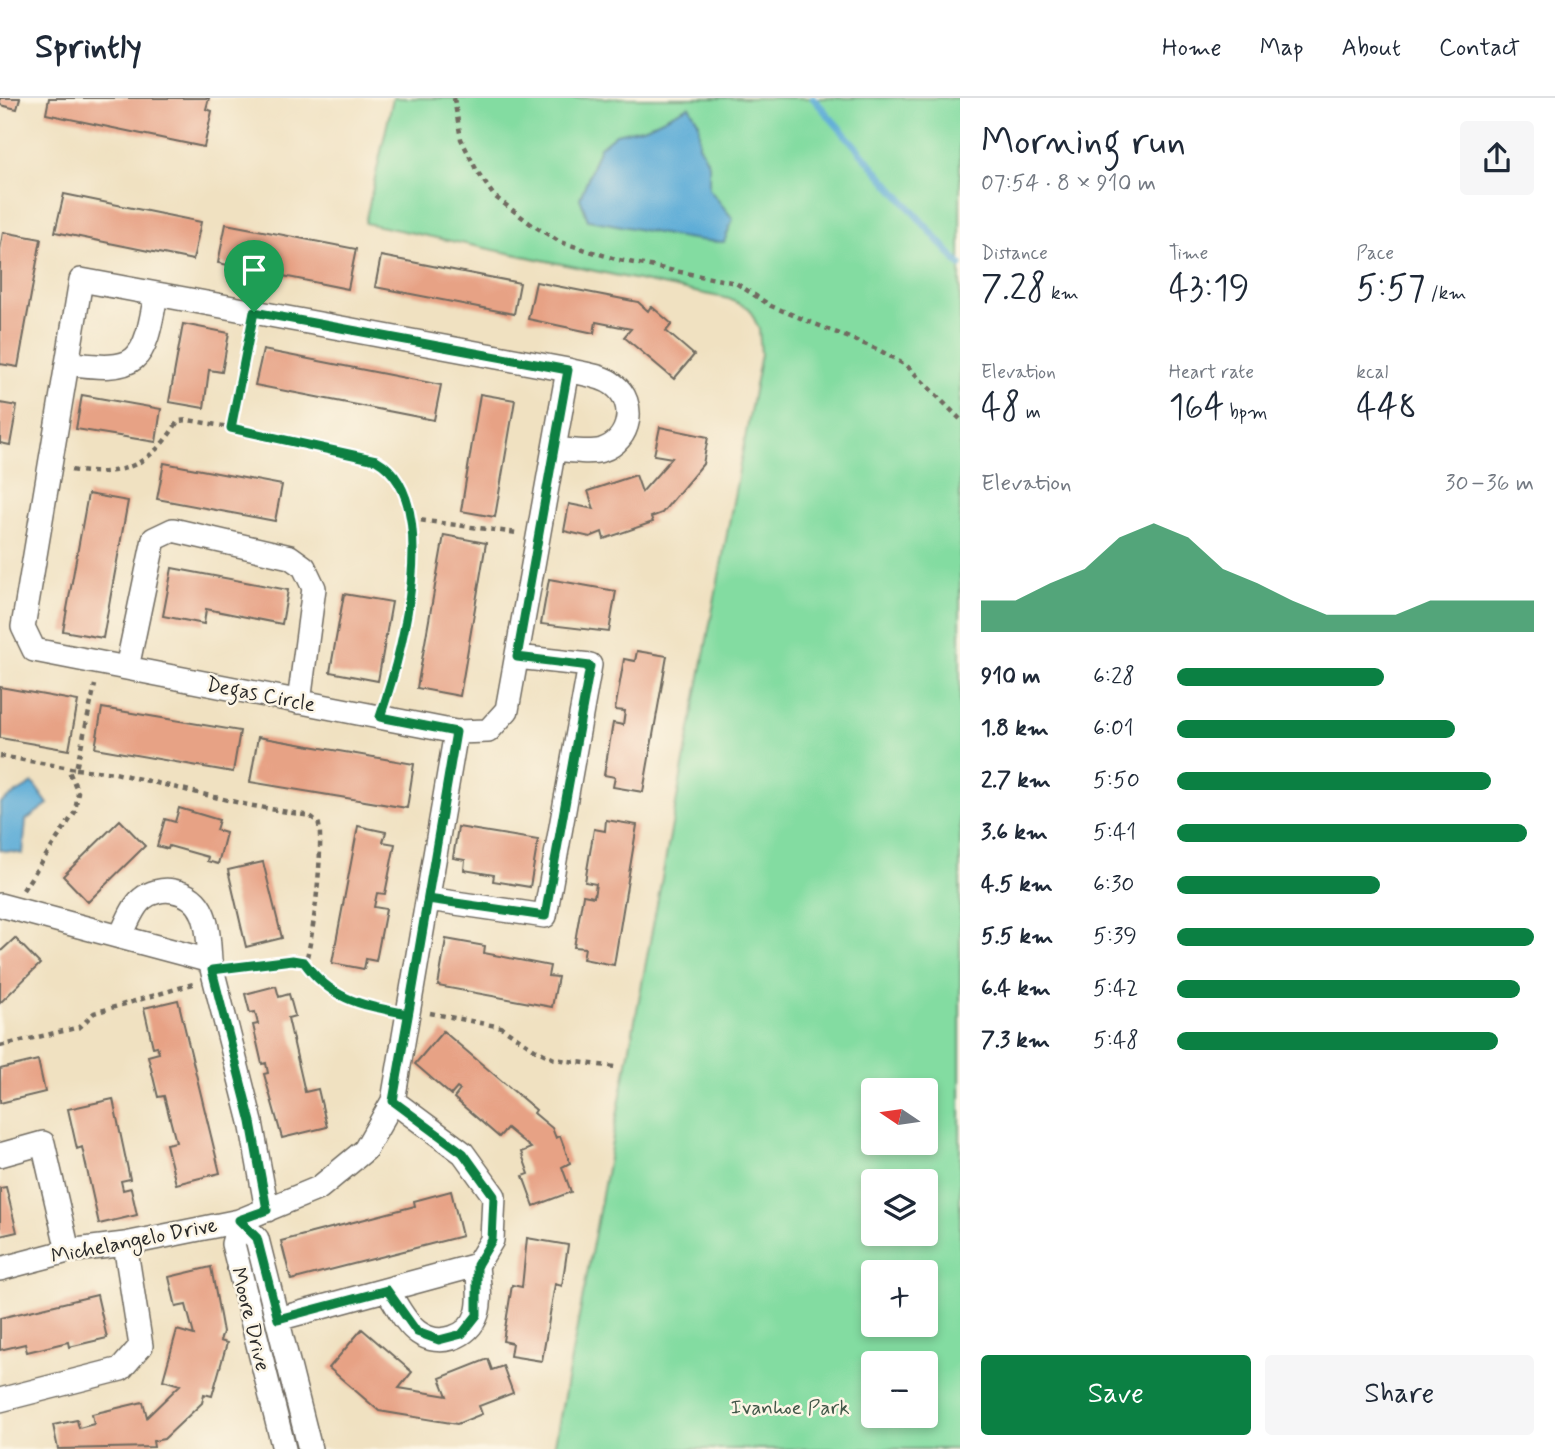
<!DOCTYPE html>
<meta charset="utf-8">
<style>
:root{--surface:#fff;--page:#f6f6f7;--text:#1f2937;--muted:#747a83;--line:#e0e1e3;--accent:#0b8043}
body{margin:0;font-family:Mynerve,sans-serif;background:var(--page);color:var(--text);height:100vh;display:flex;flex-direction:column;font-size:26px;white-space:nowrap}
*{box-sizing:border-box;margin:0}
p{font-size:23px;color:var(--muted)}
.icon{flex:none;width:38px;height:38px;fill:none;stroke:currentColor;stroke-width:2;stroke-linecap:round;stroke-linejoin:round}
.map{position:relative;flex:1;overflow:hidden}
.details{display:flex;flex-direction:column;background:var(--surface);width:595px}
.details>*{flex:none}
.needle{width:46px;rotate:283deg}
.tools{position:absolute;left:861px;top:980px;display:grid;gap:14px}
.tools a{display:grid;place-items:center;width:77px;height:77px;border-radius:7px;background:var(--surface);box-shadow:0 4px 10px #0003;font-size:35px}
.pin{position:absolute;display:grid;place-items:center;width:60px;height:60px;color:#fff;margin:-72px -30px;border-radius:50% 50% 50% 0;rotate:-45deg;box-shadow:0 0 7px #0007}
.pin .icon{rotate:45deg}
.round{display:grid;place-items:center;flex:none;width:74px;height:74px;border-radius:7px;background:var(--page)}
.summary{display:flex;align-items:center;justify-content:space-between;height:119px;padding:0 21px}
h1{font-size:38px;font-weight:600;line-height:52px}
.stats{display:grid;grid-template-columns:repeat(3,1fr);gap:10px;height:119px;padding:7px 21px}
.stats div{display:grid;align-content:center}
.stats b{font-size:35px;font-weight:600}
.stats small{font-size:19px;font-weight:400}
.stats p{font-size:19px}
.chart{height:196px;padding:14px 21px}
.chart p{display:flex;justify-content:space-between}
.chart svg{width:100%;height:126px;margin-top:7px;fill:var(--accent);opacity:.7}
.primary-button{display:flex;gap:14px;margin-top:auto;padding:14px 21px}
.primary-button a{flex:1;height:80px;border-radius:7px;background:var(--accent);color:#fff;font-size:28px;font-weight:600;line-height:80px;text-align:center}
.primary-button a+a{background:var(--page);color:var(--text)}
ul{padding:0 21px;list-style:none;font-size:23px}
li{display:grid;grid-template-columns:112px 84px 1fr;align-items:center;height:52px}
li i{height:18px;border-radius:9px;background:var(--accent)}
header{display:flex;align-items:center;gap:42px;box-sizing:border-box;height:98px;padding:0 35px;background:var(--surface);border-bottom:2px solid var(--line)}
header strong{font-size:33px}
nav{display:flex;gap:38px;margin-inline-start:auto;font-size:24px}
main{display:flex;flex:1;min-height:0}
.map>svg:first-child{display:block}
.green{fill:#83dca1;stroke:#578466;stroke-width:2;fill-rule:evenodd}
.water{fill:#5cacd7;stroke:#446c81;stroke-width:2}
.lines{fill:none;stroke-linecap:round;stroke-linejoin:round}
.stream{stroke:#5cacd7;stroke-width:7}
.building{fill:#e7a285}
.minor-casing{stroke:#706b60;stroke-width:26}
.path{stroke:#706b60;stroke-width:4.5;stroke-dasharray:5 5;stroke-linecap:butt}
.minor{stroke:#fff;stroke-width:23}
.route-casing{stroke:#fff;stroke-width:14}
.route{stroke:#0b8043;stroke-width:9}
.labels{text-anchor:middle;stroke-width:5;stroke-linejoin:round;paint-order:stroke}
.street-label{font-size:21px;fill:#2b2b2b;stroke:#fcf5e5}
.park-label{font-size:21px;fill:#415748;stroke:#fcf5e5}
</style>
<header>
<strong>Sprintly</strong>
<nav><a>Home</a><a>Map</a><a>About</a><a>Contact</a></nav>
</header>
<main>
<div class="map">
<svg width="960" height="1351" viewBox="0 0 960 1351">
<rect width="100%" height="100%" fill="#fcf5e5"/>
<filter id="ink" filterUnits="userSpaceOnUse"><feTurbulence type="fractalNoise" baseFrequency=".0143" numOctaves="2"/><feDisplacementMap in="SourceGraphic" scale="14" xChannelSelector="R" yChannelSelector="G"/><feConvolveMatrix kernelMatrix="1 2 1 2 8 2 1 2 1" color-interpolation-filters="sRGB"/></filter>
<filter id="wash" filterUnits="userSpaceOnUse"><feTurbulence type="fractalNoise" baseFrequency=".00686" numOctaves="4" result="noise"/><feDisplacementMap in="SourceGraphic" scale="28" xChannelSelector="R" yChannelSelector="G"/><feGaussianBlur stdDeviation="1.57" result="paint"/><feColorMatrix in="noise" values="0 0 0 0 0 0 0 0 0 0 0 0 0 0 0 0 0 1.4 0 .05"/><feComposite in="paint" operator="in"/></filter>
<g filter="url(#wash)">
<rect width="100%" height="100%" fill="#f0e1c1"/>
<!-- green -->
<path class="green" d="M 393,0 L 960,0 L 960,1351 L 554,1351 L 761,256 L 759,231 L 749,210 L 729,201 L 365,125 ZM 873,992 L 926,992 L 926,1045 L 873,1045 ZM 873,1083 L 926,1083 L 926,1136 L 873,1136 ZM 873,1174 L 926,1174 L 926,1227 L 873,1227 ZM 873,1265 L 926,1265 L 926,1318 L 873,1318 Z"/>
<!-- water -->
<path class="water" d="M 689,8 L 699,25 L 699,47 L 709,66 L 709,91 L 733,121 L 724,144 C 678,142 634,129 588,122 L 580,100 L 600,49 L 616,36 L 646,29 Z
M 33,685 L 48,706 L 26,722 L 23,756 L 0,752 L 0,705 Z"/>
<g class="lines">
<!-- stream -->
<path class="stream" d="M 813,0 L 960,167"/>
</g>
<g id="blocks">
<!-- building -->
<path class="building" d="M 0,0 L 20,0 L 17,11 L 0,7 Z
M 49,0 L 209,0 L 206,11 L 212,13 L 204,49 L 46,16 Z
M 64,96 L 201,124 L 193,162 L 55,134 Z
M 226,126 L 356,151 L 348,191 L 218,165 Z
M 3,134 L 41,141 L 18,269 L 0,266 L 0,152 Z
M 381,158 L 520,185 L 514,216 L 375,189 Z
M 536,184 L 638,204 L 648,213 L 651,208 L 672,226 L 666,233 L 694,257 L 674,281 L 624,239 L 631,231 L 596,224 L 594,235 L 528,221 Z
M 183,226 L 229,235 L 222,274 L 209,272 L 204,310 L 169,304 Z
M 263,252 L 441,287 L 434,322 L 255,287 Z
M 480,296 L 515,302 L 495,419 L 461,413 Z
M 82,297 L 161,311 L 156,344 L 76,331 Z
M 0,305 L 17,308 L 10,347 L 0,345 Z
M 660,329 L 708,339 L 703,366 L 662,415 L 651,419 L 653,424 L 604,441 L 602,434 L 590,439 L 564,433 L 569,406 L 594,411 L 588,393 L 636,377 L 642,394 L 672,360 L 654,357 Z
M 164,365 L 282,387 L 275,423 L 157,401 Z
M 88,396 L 128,403 L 103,540 L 63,533 Z
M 444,437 L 486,445 L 460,598 L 417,590 Z
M 172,470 L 288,492 L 282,526 L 206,511 L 204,526 L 163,518 Z
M 549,481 L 616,493 L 609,534 L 541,526 Z
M 344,496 L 392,504 L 378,583 L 330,574 Z
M 637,553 L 667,558 L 643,694 L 613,689 L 615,679 L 604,677 L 613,625 L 623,627 L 625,613 L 615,612 L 624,561 L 635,563 Z
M 0,589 L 78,603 L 69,652 L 0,640 Z
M 102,610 L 240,633 L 233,674 L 95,650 Z
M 258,639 L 414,666 L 407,710 L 250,684 Z
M 179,710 L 219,722 L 216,732 L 226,735 L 218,766 L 207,763 L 208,759 L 169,748 L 168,751 L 157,748 L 165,721 L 175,724 Z
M 120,722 L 145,748 L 88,804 L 63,778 Z
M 606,722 L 637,727 L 614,867 L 583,861 L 585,850 L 574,849 L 583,797 L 594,799 L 596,786 L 585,784 L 594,731 L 605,733 Z
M 358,728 L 386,734 L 383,744 L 395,746 L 385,796 L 377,795 L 374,809 L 386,811 L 376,863 L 366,861 L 364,871 L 332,865 Z
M 458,729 L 538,742 L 530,789 L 493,783 L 494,777 L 464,772 L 465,762 L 453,760 Z
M 263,764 L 282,840 L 246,849 L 228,772 Z
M 15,840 L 40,866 L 0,905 L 0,854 Z
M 446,841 L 485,848 L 484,855 L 550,868 L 548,878 L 558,879 L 552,909 L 438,888 Z
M 276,888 L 279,899 L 289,896 L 295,918 L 288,920 L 305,994 L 318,991 L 327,1029 L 282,1040 L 264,976 L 268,975 L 266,965 L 262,966 L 253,927 L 258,926 L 255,914 L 250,915 L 245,896 Z
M 178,902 L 220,1075 L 176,1086 L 166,1046 L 176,1044 L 164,998 L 158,999 L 148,958 L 159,955 L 157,948 L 153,949 L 144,910 Z
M 443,933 L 536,1012 L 534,1015 L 552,1030 L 556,1040 L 560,1038 L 570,1065 L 562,1069 L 571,1094 L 534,1108 L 523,1078 L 529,1076 L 521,1054 L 531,1050 L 507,1030 L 499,1039 L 454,1000 L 460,992 L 457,990 L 451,997 L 415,966 Z
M 38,962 L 45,994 L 0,1005 L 0,971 Z
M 113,1001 L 130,1081 L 121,1083 L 123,1092 L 131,1090 L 137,1117 L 99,1126 L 82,1049 L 77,1051 L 68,1011 Z
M 6,1089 L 17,1134 L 0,1138 L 0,1090 Z
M 451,1093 L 462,1138 L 291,1182 L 281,1143 L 415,1108 L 414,1103 Z
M 527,1140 L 568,1147 L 562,1188 L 555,1186 L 542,1263 L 510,1258 L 512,1245 L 503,1243 L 512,1187 L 522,1189 Z
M 211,1169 L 223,1234 L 220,1243 L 227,1245 L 212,1298 L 204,1296 L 202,1305 L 164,1341 L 153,1343 L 154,1349 L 58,1351 L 53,1327 L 77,1322 L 79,1330 L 94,1326 L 92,1316 L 143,1304 L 147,1319 L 180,1287 L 163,1282 L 177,1232 L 194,1237 L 186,1207 L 176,1209 L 169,1179 Z
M 97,1197 L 107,1240 L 69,1249 L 68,1244 L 27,1254 L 25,1246 L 0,1252 L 0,1220 Z
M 362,1231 L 412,1274 L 399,1290 L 447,1298 L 440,1280 L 488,1261 L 492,1272 L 503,1268 L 513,1295 L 479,1308 L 482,1316 L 457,1326 L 379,1313 L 329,1270 Z"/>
</g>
</g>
<g filter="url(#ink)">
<use href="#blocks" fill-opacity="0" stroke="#706b60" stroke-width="2"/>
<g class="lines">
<!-- minor casing -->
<g class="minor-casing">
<path id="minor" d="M 81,182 L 568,272 L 507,612 L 488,633 L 456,634 L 34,552 L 23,529 Z
M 67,265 C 139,275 144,266 156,196
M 554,351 C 569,352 588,356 602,352 C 631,343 637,304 614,287 C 602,277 582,276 568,272
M 127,570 L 154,441 L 173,432 L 290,459 L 304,469 L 314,490 L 299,604
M 428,801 L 545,818 L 590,567 L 517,559
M 0,807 L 210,863 L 251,1024 L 267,1112
M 120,839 C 126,828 132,809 142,801 C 150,794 163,791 173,793 C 209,799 208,834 210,863
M 0,1057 L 43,1045 L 68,1153
M 239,1123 L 257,1141 L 310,1351
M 239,1123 L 233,1146 L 284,1351
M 0,1171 L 68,1153 L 125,1146 L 239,1123 L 319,1090 L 365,1052 L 393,1003 L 456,634
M 387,1192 C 396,1205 405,1226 419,1235 C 439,1249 469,1240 477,1216 C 482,1201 478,1182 477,1167
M 278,1221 L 477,1167 L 492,1142 L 494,1098 L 463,1055 L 393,1003
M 0,1302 L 121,1271 L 141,1248 L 125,1146"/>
</g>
<!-- path -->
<path class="path" d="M 454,0 L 461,41 L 477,73 L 494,98 L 531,126 L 560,144 L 619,162 L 736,185 L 771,208 L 879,252 L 907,268 L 960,321
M 231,329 L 250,234
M 71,372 C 122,380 152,367 178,323 L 188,322 C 241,331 294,340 346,354 C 359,358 375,360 386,368 C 395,374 398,385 402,395 C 426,459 408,537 387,599
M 411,421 L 517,435
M 0,658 L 76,671 L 95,587
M 76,671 L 115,675 L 248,707 L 310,718 L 318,724 C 325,737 313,849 305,864 C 327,895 352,904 388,912
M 23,792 L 75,714 L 78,694 L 68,671
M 233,869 L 292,862 L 305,864
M 430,915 L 501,929 L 536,952 L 554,961 L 615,969
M 0,948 L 80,929 L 94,915 L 193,886"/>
<!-- minor -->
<use href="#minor" class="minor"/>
</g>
</g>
<g class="lines" filter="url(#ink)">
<!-- route casing -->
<g class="route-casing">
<path id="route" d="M 254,214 L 231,330 L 376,362 C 445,401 400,561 380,619 L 456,634 L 408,916 C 364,907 333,904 304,864 L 292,862 L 212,872 L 251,1024 L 267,1112 L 239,1122 L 257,1140 L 278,1221 L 387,1192 L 417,1234 L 439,1242 L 462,1236 L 477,1217 L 477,1167 L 492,1142 L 494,1098 L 463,1055 L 393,1003 C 405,936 417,868 428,801 L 545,818 L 590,568 L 517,559 L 568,272 L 254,214"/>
</g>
<!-- route -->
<use href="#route" class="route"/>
</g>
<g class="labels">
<!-- street labels -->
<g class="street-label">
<text transform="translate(261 596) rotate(11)" y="7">Degas Circle</text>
<text transform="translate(134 1142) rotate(-11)" y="7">Michelangelo Drive</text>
<text transform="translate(251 1221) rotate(76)" y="7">Moore Drive</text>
</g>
<!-- park labels -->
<g class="park-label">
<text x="790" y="1316">Ivanhoe Park</text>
</g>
</g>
</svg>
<div class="tools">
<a><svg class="needle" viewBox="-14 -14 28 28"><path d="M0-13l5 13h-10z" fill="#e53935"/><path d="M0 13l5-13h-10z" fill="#747a83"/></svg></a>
<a><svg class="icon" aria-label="layers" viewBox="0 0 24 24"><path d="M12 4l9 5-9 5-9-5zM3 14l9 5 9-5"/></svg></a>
<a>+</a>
<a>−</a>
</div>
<div class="pin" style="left:254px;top:214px;background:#1e9e55"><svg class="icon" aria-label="arrive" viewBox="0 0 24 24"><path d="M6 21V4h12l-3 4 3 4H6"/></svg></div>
</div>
<section class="details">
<div class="summary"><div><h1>Morning run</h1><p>07:54 · 8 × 910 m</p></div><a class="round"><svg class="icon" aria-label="share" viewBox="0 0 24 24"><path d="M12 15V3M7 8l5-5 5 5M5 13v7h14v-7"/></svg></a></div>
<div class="stats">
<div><p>Distance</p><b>7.28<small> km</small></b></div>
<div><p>Time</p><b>43:19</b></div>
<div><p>Pace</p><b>5:57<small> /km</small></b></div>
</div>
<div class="stats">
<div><p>Elevation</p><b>48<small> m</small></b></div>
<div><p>Heart rate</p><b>164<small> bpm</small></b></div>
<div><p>kcal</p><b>448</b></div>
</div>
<div class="chart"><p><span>Elevation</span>30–36 m</p>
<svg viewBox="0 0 160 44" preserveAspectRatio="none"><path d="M0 44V33L10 33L20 27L30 22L40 11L50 6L60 11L70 22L80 27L90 33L100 38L110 38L120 38L130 33L140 33L150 33L160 33V44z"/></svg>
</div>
<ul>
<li><b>910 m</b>6:28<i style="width:58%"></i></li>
<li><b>1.8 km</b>6:01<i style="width:78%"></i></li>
<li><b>2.7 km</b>5:50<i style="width:88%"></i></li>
<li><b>3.6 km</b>5:41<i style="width:98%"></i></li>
<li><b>4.5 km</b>6:30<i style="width:57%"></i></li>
<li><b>5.5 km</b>5:39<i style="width:100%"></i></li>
<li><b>6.4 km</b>5:42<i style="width:96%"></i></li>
<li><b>7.3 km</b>5:48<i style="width:90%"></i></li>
</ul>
<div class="primary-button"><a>Save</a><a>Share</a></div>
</section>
</main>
